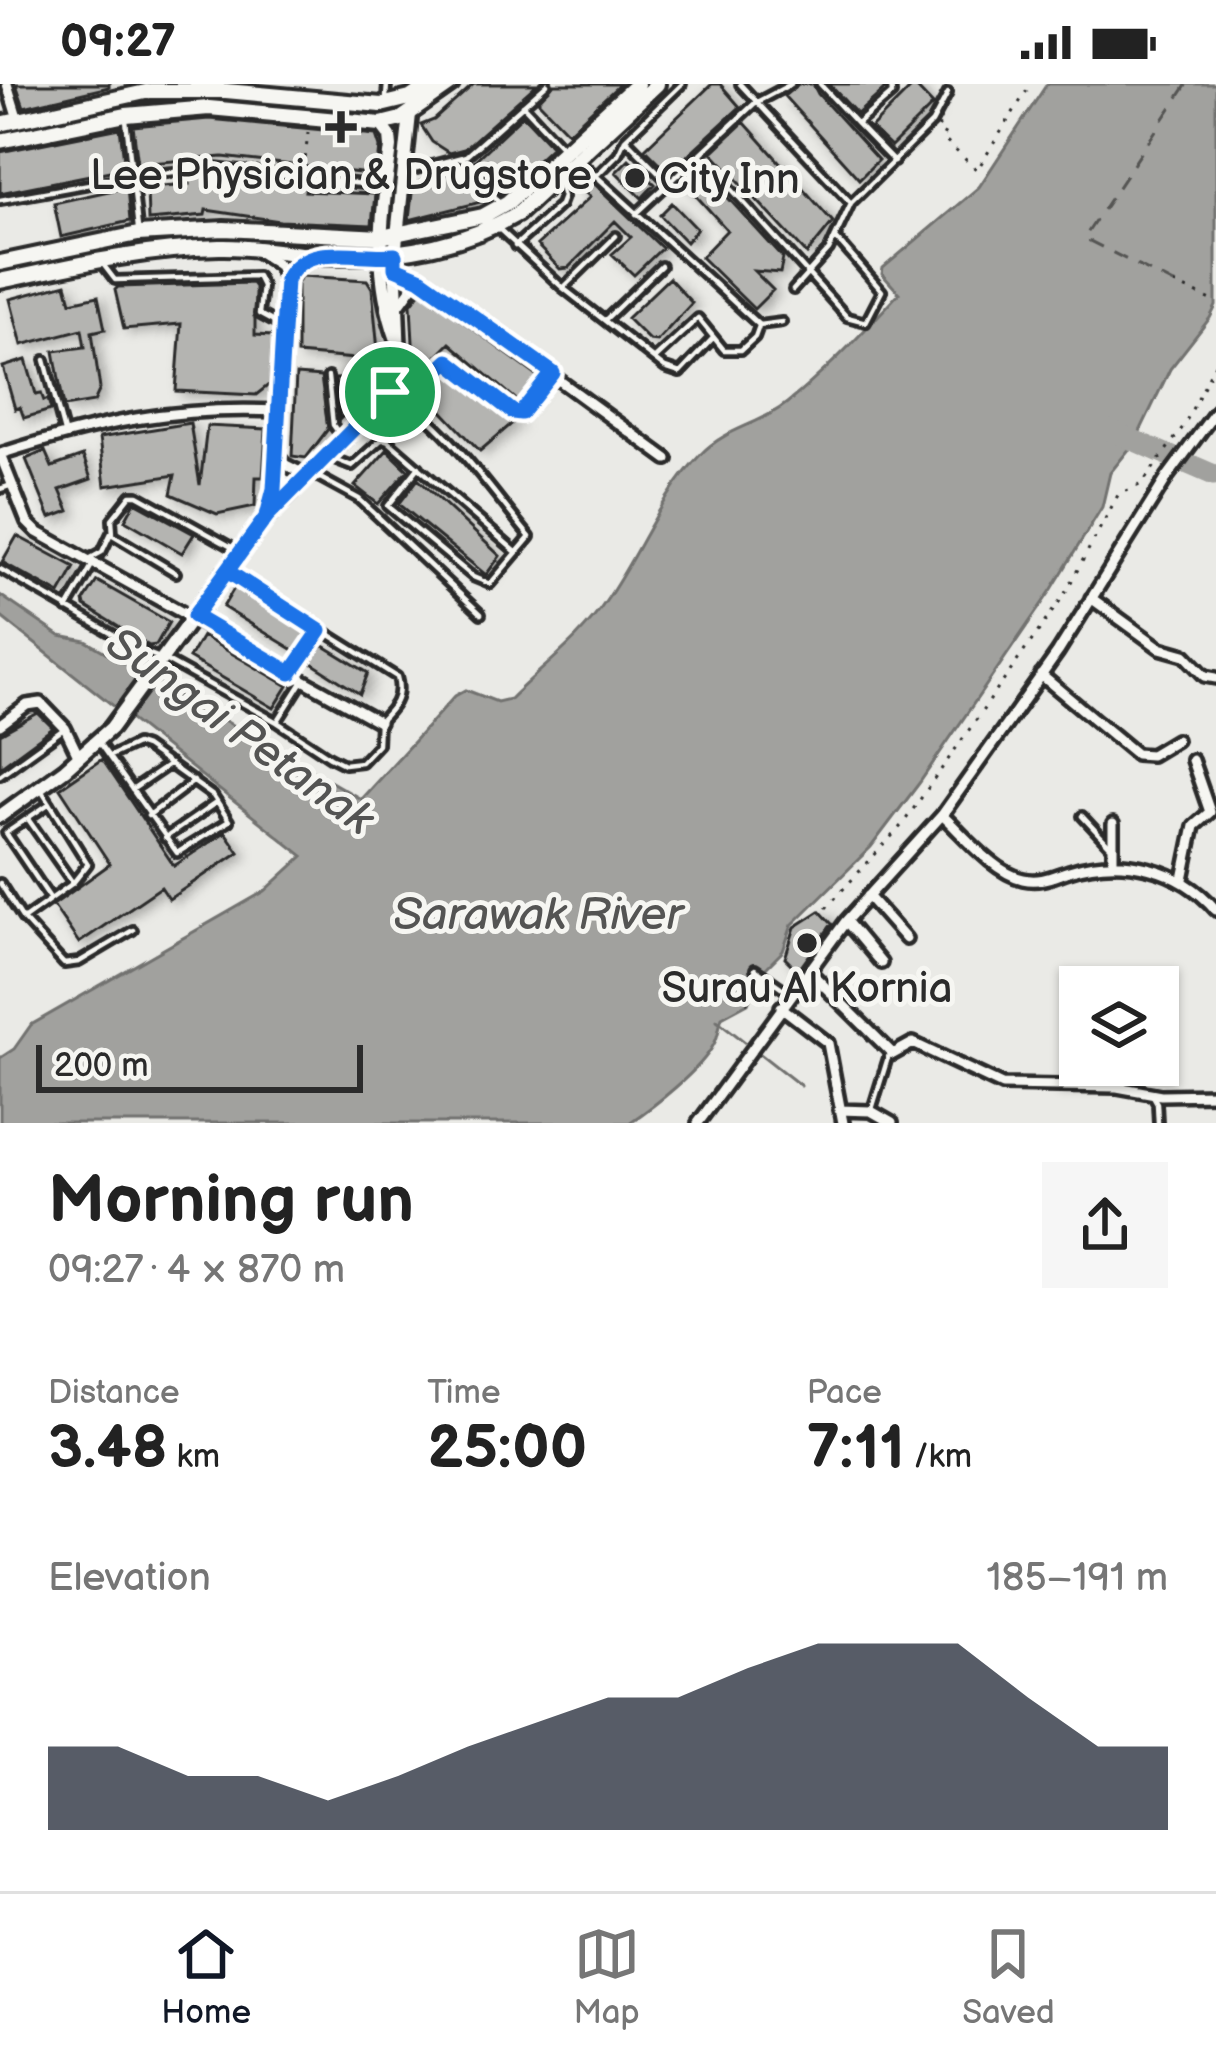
<!DOCTYPE html>
<meta charset="utf-8">
<style>
:root{--surface:#fff;--page:#f6f6f6;--text:#222;--muted:#767676;--line:#e0e0e0;--accent:#111827}
body{margin:0;font-family:"Balsamiq Sans",sans-serif;background:var(--page);color:var(--text);height:100vh;display:flex;flex-direction:column;font-size:45px;white-space:nowrap}
*{box-sizing:border-box;margin:0}
p{font-size:39px;color:var(--muted)}
.icon{flex:none;width:66px;height:66px;fill:none;stroke:currentColor;stroke-width:2;stroke-linecap:round;stroke-linejoin:round}
.map{position:relative;height:1039px;overflow:hidden}
.drawer{display:flex;flex-direction:column;background:var(--surface);flex:1}
.drawer>*{flex:none}
.tools{position:absolute;left:1059px;top:882px;display:grid;gap:24px}
.tools a{display:grid;place-items:center;width:120px;height:120px;border-radius:0px;background:var(--surface);box-shadow:0 3px 9px #0004;font-size:60px}
.scale{position:absolute;left:36px;bottom:30px;width:327px;box-sizing:border-box;padding-left:12px;border:6px solid #2b2b2b;border-top:0;font-size:33px;line-height:42px;white-space:nowrap;color:#2b2b2b;-webkit-text-stroke:9px #f6f6f2;paint-order:stroke}
.pin{position:absolute;display:grid;place-items:center;width:102px;height:102px;color:#fff;margin:-51px;border:6px solid #fff;border-radius:50%;box-shadow:0 3px 12px #0007}
.round{display:grid;place-items:center;flex:none;width:126px;height:126px;border-radius:0px;background:var(--page)}
.overview{display:flex;align-items:center;justify-content:space-between;height:204px;padding:0 48px}
h1{font-size:66px;font-weight:600;line-height:90px}
.figures{display:grid;grid-template-columns:repeat(3,1fr);gap:18px;height:204px;padding:12px 48px}
.figures div{display:grid;align-content:center}
.figures b{font-size:60px;font-weight:600}
.figures small{font-size:33px;font-weight:400}
.figures p{font-size:33px}
.chart{height:336px;padding:24px 48px}
.chart p{display:flex;justify-content:space-between}
.chart svg{width:100%;height:216px;margin-top:12px;fill:var(--accent);opacity:.7}
.status{display:flex;justify-content:space-between;align-items:center;height:84px;padding:0 60px;background:var(--surface);direction:ltr}
.status svg{height:33px;fill:currentColor}
.menu{display:flex;justify-content:space-around;align-items:center;height:168px;border-top:3px solid var(--line);background:var(--surface);font-size:33px;color:var(--muted)}
.menu a{display:grid;justify-items:center;gap:6px}
.menu .active{color:var(--accent)}
.map>svg:first-child{display:block}
.water{fill:#a1a19e;stroke:#727270;stroke-width:3}
.lines{fill:none;stroke-linecap:round;stroke-linejoin:round}
.stream{stroke:#727270;stroke-width:3}
.river{stroke:#a1a19e;stroke-width:21}
.ferry{stroke:#545453;stroke-width:3;stroke-dasharray:15 12;stroke-linecap:butt}
.building{fill:#b4b4b1;stroke:#2b2b2b;stroke-width:3;filter:url(#shadow)}
.service-casing{stroke:#2b2b2b;stroke-width:14}
.minor-casing{stroke:#2b2b2b;stroke-width:18}
.tertiary-casing{stroke:#2b2b2b;stroke-width:21}
.secondary-casing{stroke:#2b2b2b;stroke-width:22}
.path{stroke:#2b2b2b;stroke-width:3;stroke-dasharray:3 9;stroke-linecap:butt}
.service{stroke:#f6f6f2;stroke-width:4.5}
.minor{stroke:#f6f6f2;stroke-width:9}
.tertiary{stroke:#f6f6f2;stroke-width:12}
.secondary{stroke:#f6f6f2;stroke-width:14}
.route-casing{stroke:#fff;stroke-width:24}
.route{stroke:#1a73e8;stroke-width:15}
.poi-dot{fill:#2b2b2b;stroke:#f6f6f2;stroke-width:4.5}
.labels{text-anchor:middle;stroke-width:10;stroke-linejoin:round;paint-order:stroke}
.poi-label{font-size:42px;fill:#2b2b2b;stroke:#f6f6f2}
.water-label{font-size:45px;font-style:italic;fill:#545453;stroke:#f6f6f2}
</style>
<div class="status"><b>09:27</b><svg viewBox="0 0 49 12"><path d="M0 12V9h3v3zM5 12V6h3v6zM10 12V3h3v9zM15 12V0h3v12zM26 1h20v11H26zM47 4h2v5h-2z"/></svg></div>
<div class="map">
<svg width="1216" height="1039" viewBox="0 0 1216 1039">
<defs>
<filter id="shadow"><feDropShadow dx="6" dy="4" stdDeviation="6" flood-color="#0004"/></filter>
</defs>
<rect width="100%" height="100%" fill="#eaeae6"/>
<filter id="ink" filterUnits="userSpaceOnUse"><feTurbulence type="fractalNoise" baseFrequency=".00833" numOctaves="2"/><feDisplacementMap in="SourceGraphic" scale="24" xChannelSelector="R" yChannelSelector="G"/><feConvolveMatrix kernelMatrix="1 2 1 2 8 2 1 2 1" color-interpolation-filters="sRGB"/></filter>
<g filter="url(#ink)">
<!-- water -->
<path class="water" d="M 1047,0 L 1216,0 L 1216,222 L 1210,234 L 1170,285 L 1135,358 L 1110,389 L 1102,423 L 1052,505 L 920,698 L 871,763 L 792,841 L 783,867 L 761,889 L 748,919 L 722,933 C 719,941 719,952 714,960 C 701,986 653,1023 629,1039 L 0,1039 L 0,974 L 14,965 L 31,941 L 265,807 L 303,772 L 0,532 L 0,511 L 60,552 L 86,557 L 361,715 L 455,612 L 466,606 L 497,618 L 510,615 C 542,583 581,555 606,517 C 640,468 659,414 701,370 C 726,344 760,341 787,319 C 828,286 864,248 899,209 L 882,190 L 883,184 L 979,103 Z"/>
<g class="lines">
<!-- stream -->
<path class="stream" d="M 717,936 L 801,1002"/>
<!-- river -->
<path class="river" d="M 1110,346 L 1214,391"/>
<!-- ferry -->
<path class="ferry" d="M 1174,200 L 1084,154 L 1187,0"/>
</g>
<!-- building -->
<path class="building" d="M 16,0 L 109,0 L 109,3 L 24,23 Z
M 474,0 L 537,0 L 464,65 L 449,69 L 432,58 L 421,41 L 434,36 Z
M 554,0 L 620,0 L 568,48 L 538,17 Z
M 712,0 L 720,0 L 740,23 L 669,88 L 645,64 Z
M 798,0 L 813,0 L 818,10 L 878,76 L 859,95 L 784,12 Z
M 829,0 L 880,0 L 885,5 L 857,30 Z
M 914,1 L 933,21 L 891,63 L 871,44 Z
M 523,31 L 552,62 L 501,109 L 474,77 Z
M 209,35 L 376,51 L 380,63 L 377,91 L 223,73 L 138,80 L 133,42 Z
M 744,38 L 833,138 L 807,170 L 712,68 Z
M 120,44 L 125,84 L 0,109 L 0,68 Z
M 629,75 L 655,100 L 642,114 L 616,88 Z
M 698,81 L 783,174 L 780,189 L 754,187 L 773,206 L 754,225 L 701,173 L 727,146 L 682,96 Z
M 463,86 L 489,116 L 409,136 L 413,100 Z
M 214,91 L 306,101 L 305,107 L 375,110 L 372,141 L 280,137 L 206,126 L 205,131 L 148,136 L 147,103 L 190,100 L 189,93 Z
M 585,91 L 662,164 L 634,191 L 612,170 L 631,153 L 615,137 L 568,184 L 560,185 L 537,161 L 590,113 L 576,100 Z
M 127,103 L 130,137 L 61,153 L 54,119 Z
M 672,119 L 697,145 L 686,158 L 660,131 Z
M 301,192 L 367,196 L 372,204 L 379,277 L 297,270 L 297,200 Z
M 669,194 L 692,219 L 657,257 L 649,256 L 627,234 Z
M 252,199 L 255,203 L 255,251 L 273,252 L 270,300 L 256,311 L 176,307 L 181,240 L 124,245 L 115,206 L 118,203 Z
M 66,200 L 71,218 L 98,212 L 105,245 L 92,248 L 100,305 L 94,318 L 64,323 L 54,267 L 85,263 L 82,245 L 22,261 L 10,215 Z
M 421,207 L 540,294 L 520,319 L 450,259 L 430,279 L 414,278 L 411,220 Z
M 26,276 L 36,310 L 41,309 L 44,317 L 48,315 L 51,326 L 24,334 L 20,323 L 15,325 L 3,283 Z
M 448,286 L 515,337 L 480,367 L 424,308 Z
M 296,291 L 321,293 L 328,345 L 306,374 L 292,372 Z
M 379,294 L 373,303 L 340,335 L 335,295 Z
M 190,339 L 200,401 L 207,342 L 266,345 L 263,393 L 256,393 L 255,422 L 217,430 L 171,410 L 175,391 L 105,402 L 99,354 Z
M 387,366 L 408,386 L 378,420 L 355,402 Z
M 45,367 L 52,383 L 83,372 L 91,395 L 60,406 L 69,427 L 50,434 L 26,375 Z
M 418,395 L 500,472 L 486,491 L 399,420 Z
M 135,418 L 194,450 L 182,469 L 125,436 Z
M 17,452 L 75,483 L 60,510 L 2,478 Z
M 97,497 L 169,538 L 156,561 L 149,562 L 85,522 L 84,517 Z
M 236,501 L 309,547 L 297,568 L 223,523 Z
M 202,552 L 288,602 L 274,624 L 189,574 Z
M 324,562 L 368,589 L 360,610 L 310,578 L 316,564 Z
M 38,629 L 53,644 L 0,683 L 0,650 Z
M 102,675 L 174,782 L 225,748 L 239,768 L 169,815 L 161,803 L 79,859 L 53,821 L 110,780 L 60,704 Z
M 820,827 L 832,840 L 798,887 L 785,874 L 795,843 Z"/>
<g class="lines">
<!-- service casing -->
<g class="service-casing">
<path id="service" d="M 740,0 L 851,119
M 820,0 L 857,40 L 892,10 L 891,0
M 386,14 L 387,0
M 523,21 L 564,65
M 126,36 L 138,144
M 857,40 L 894,78
M 627,56 L 669,99
M 700,70 L 847,233 L 866,238 L 882,207 L 835,153
M 462,74 L 501,120
M 581,78 L 759,241 L 782,238
M 409,87 L 466,72 L 547,0
M 596,92 L 618,70 L 625,55 L 682,0
M 0,116 L 134,92 L 214,84 L 381,102
M 636,130 L 755,19 L 791,0
M 498,144 L 563,204 L 665,284 L 680,289 L 713,254
M 515,162 L 560,121 L 563,113 L 559,99
M 102,179 L 115,196 L 257,192 L 262,202 L 259,230 L 281,242
M 563,204 L 616,152
M 793,206 L 829,166 L 851,119 L 932,39 L 948,9
M 605,236 L 661,182
M 654,275 L 698,234 L 724,266 L 741,266 L 755,253 L 759,242
M 45,276 L 64,348
M 328,293 L 333,341 L 341,352
M 395,310 C 446,339 492,408 530,453 L 490,500 L 473,493 L 388,422 L 419,383
M 406,316 L 448,277 L 513,327 L 521,329 L 551,291
M 329,373 L 352,382 L 381,356 L 387,356 L 515,467
M 313,390 L 359,415 L 481,530
M 0,405 L 12,401
M 89,475 L 102,468 L 111,449
M 0,485 L 142,567 L 165,576 L 277,638 L 330,673 L 344,680 L 361,678 L 378,660 L 379,638 C 393,624 403,614 397,593 L 231,489
M 176,489 L 113,451 L 112,435 L 131,411 L 138,411 L 237,466
M 67,525 L 94,478
M 291,589 L 320,546
M 277,638 L 303,597
M 99,659 L 177,769 L 229,737 L 213,712 L 145,663 L 136,660 L 110,672
M 0,691 L 65,644
M 132,706 L 170,680
M 50,719 L 6,749 L 50,814
M 148,732 L 194,697
M 1082,732 L 1109,761
M 28,735 L 73,799
M 165,754 L 217,718
M 0,799 L 23,835 L 64,880 L 79,878 L 133,846
M 23,835 L 73,799 L 88,780 L 41,705
M 755,885 L 791,910
M 1152,1010 L 1157,1019 L 1158,1039
M 872,1025 L 890,967"/>
</g>
<!-- minor casing -->
<g class="minor-casing">
<path id="minor" d="M 7,0 L 18,36
M 257,167 L 278,180 L 286,196
M 395,184 L 419,194 L 667,375
M 400,220 L 419,194
M 275,367 L 284,380 L 308,392
M 0,370 L 27,438 L 37,448 L 379,638
M 0,370 C 100,338 174,322 280,327
M 268,428 L 274,405 L 286,196 L 292,183 L 307,173
M 1091,514 L 1160,564 L 1185,571 L 1205,592 L 1216,594
M 1041,591 L 1136,670 L 1151,671 L 1176,656
M 0,641 L 27,621 L 41,619 L 65,644 L 79,673
M 942,731 C 964,751 993,788 1023,795 C 1041,799 1053,792 1069,787 C 1122,770 1180,784 1216,826
M 1113,779 L 1113,740
M 1183,795 L 1194,742 L 1210,728 L 1192,676
M 868,812 L 906,855
M 846,837 L 881,879
M 809,887 L 893,970 L 913,959 L 1002,1001 L 1117,1003 L 1161,1011 L 1216,1010
M 781,923 L 828,959 L 843,1039
M 839,1026 L 871,1027 L 892,1039
M 698,1039 L 846,837 L 942,731 L 1058,568 L 1168,392 L 1216,327"/>
</g>
<!-- tertiary casing -->
<g class="tertiary-casing">
<path id="tertiary" d="M 381,40 L 390,52 L 391,63 C 382,134 372,186 397,256
M 0,732 L 65,685 L 111,644 L 267,432 L 390,308 L 399,274 L 395,171 L 410,30"/>
</g>
<!-- secondary casing -->
<g class="secondary-casing">
<path id="secondary" d="M 0,40 L 150,7 L 226,7 L 381,21 L 410,14 L 431,0
M 0,57 L 126,31 L 209,24 L 381,40 L 401,35 L 451,0
M 0,179 L 138,150 L 224,145 L 381,153 L 483,132 L 508,118 L 637,0
M 0,197 C 74,181 143,165 219,163 C 250,162 281,168 311,171 C 383,175 454,166 517,130 L 657,0"/>
</g>
<!-- path -->
<path class="path" d="M 938,42 L 946,47 L 942,54 L 977,86 L 1031,0
M 304,86 L 308,48
M 1174,200 L 1216,218
M 826,824 L 902,741 L 1064,511 L 1118,411 L 1142,400 L 1183,343 L 1216,278
M 738,910 L 748,919"/>
<!-- service -->
<use href="#service" class="service"/>
<!-- minor -->
<use href="#minor" class="minor"/>
<!-- tertiary -->
<use href="#tertiary" class="tertiary"/>
<!-- secondary -->
<use href="#secondary" class="secondary"/>
</g>
</g>
<g class="lines" filter="url(#ink)">
<!-- route casing -->
<g class="route-casing">
<path id="route" d="M 390,308 L 267,432 L 227,487 L 320,547 L 291,589 L 194,532 L 267,432 L 274,405 L 286,196 C 305,156 358,175 395,171 L 395,184 L 419,194 L 553,289 L 521,329 L 513,328 L 448,277 L 406,316 L 390,308"/>
</g>
<!-- route -->
<use href="#route" class="route"/>
</g>
<!-- markers -->
<g class="poi-dot">
<path d="M335 25h12v12h12v12h-12v12h-12v-12h-12v-12h12z"/>
<circle cx="635" cy="94" r="12"/>
<circle cx="807" cy="859" r="12"/>
</g>
<g class="labels">
<!-- poi labels -->
<g class="poi-label">
<text x="341" y="105">Lee Physician &amp; Drugstore</text>
<text x="659" y="109" text-anchor="start">City Inn</text>
<text x="807" y="918">Surau Al Kornia</text>
</g>
<!-- water labels -->
<g class="water-label">
<text transform="translate(241 646) rotate(36)" y="16">Sungai Petanak</text>
<text x="538" y="845">Sarawak River</text>
</g>
</g>
</svg>
<div class="tools">
<a><svg class="icon" aria-label="layers" viewBox="0 0 24 24"><path d="M12 4l9 5-9 5-9-5zM3 14l9 5 9-5"/></svg></a>
</div>
<div class="scale">200 m</div>
<div class="pin" style="left:390px;top:308px;background:#1e9e55"><svg class="icon" aria-label="arrive" viewBox="0 0 24 24"><path d="M6 21V4h12l-3 4 3 4H6"/></svg></div>
</div>
<section class="drawer">
<div class="overview"><div><h1>Morning run</h1><p>09:27 · 4 × 870 m</p></div><a class="round"><svg class="icon" aria-label="share" viewBox="0 0 24 24"><path d="M12 15V3M7 8l5-5 5 5M5 13v7h14v-7"/></svg></a></div>
<div class="figures">
<div><p>Distance</p><b>3.48<small> km</small></b></div>
<div><p>Time</p><b>25:00</b></div>
<div><p>Pace</p><b>7:11<small> /km</small></b></div>
</div>
<div class="chart"><p><span>Elevation</span>185–191 m</p>
<svg viewBox="0 0 160 44" preserveAspectRatio="none"><path d="M0 44V27L10 27L20 33L30 33L40 38L50 33L60 27L70 22L80 17L90 17L100 11L110 6L120 6L130 6L140 17L150 27L160 27V44z"/></svg>
</div>
</section>
<nav class="menu">
<a class="active"><svg class="icon" aria-label="home" viewBox="0 0 24 24"><path d="M3 11l9-7 9 7M6 9v11h12V9"/></svg>Home</a>
<a><svg class="icon" aria-label="map" viewBox="0 0 24 24"><path d="M3 6l6-2 6 2 6-2v14l-6 2-6-2-6 2zM9 4v14M15 6v14"/></svg>Map</a>
<a><svg class="icon" aria-label="saved" viewBox="0 0 24 24"><path d="M7 4h10v16l-5-4-5 4z"/></svg>Saved</a>
</nav>
